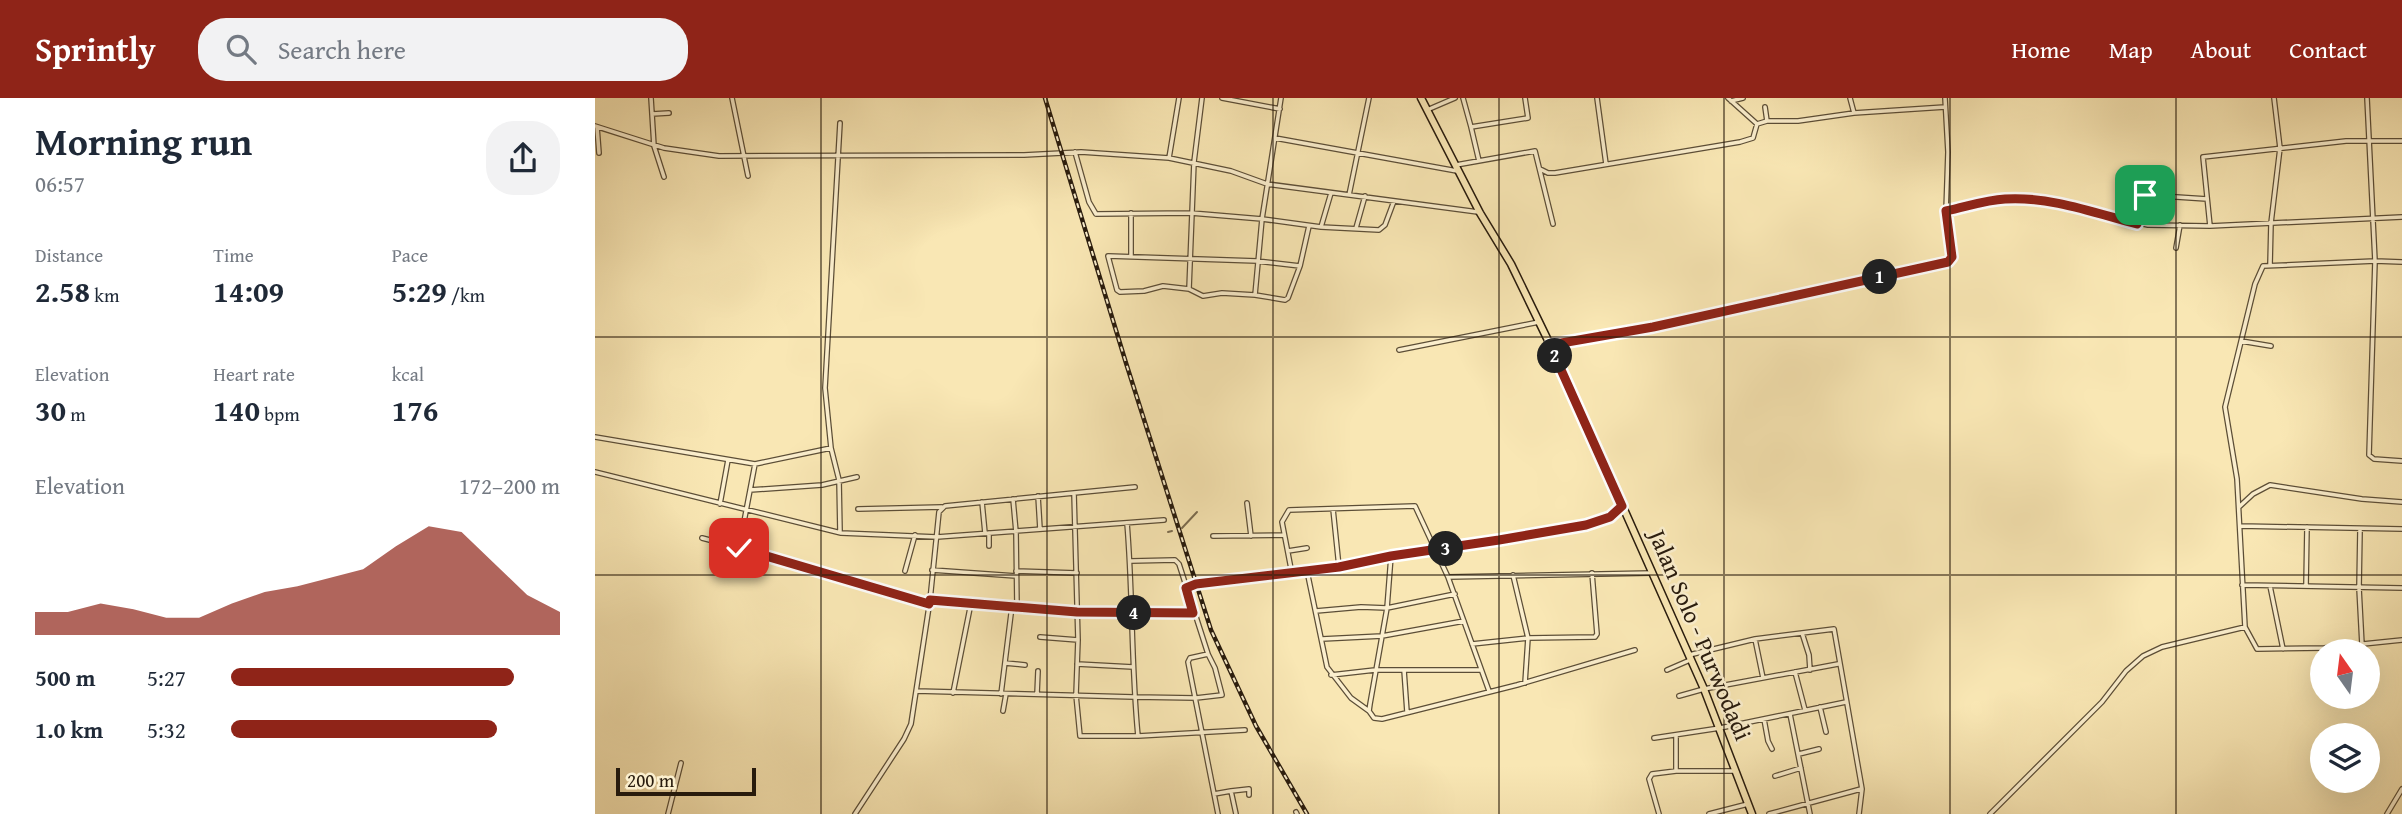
<!DOCTYPE html>
<meta charset="utf-8">
<style>
:root{--surface:#fff;--page:#f2f2f3;--text:#1f2937;--muted:#747a83;--accent:#8f2418}
body{margin:0;font-family:"Gentium Book Plus",serif;background:var(--page);color:var(--text);height:100vh;display:flex;flex-direction:column;font-size:26px;white-space:nowrap}
*{box-sizing:border-box;margin:0}
p{font-size:23px;color:var(--muted)}
.icon{flex:none;width:38px;height:38px;fill:none;stroke:currentColor;stroke-width:2;stroke-linecap:round;stroke-linejoin:round}
.map{position:relative;flex:1;overflow:hidden}
.drawer{display:flex;flex-direction:column;background:var(--surface);width:595px}
.drawer>*{flex:none}
.needle{width:46px;rotate:346deg}
.tools{position:absolute;left:1715px;top:541px;display:grid;gap:14px}
.tools a{display:grid;place-items:center;width:70px;height:70px;border-radius:50%;background:var(--surface);box-shadow:0 7px 28px #0002;font-size:35px}
.scale{position:absolute;left:21px;bottom:18px;width:140px;box-sizing:border-box;padding-left:7px;border:4px solid #281b0d;border-top:0;font-size:19px;line-height:24px;white-space:nowrap;color:#281b0d;-webkit-text-stroke:5px #fbefce;paint-order:stroke}
.pin{position:absolute;display:grid;place-items:center;width:60px;height:60px;color:#fff;margin:-30px;border-radius:14px;box-shadow:0 4px 10px #0006}
.km{position:absolute;width:35px;height:35px;margin:-18px;border-radius:50%;background:#222;color:#fff;font-size:19px;line-height:35px;text-align:center}
.round{display:grid;place-items:center;flex:none;width:74px;height:74px;border-radius:28px;background:var(--page)}
.head{display:flex;align-items:center;justify-content:space-between;height:119px;padding:0 35px}
h1{font-size:38px;font-weight:600;line-height:52px}
.figures{display:grid;grid-template-columns:repeat(3,1fr);gap:10px;height:119px;padding:7px 35px}
.figures div{display:grid;align-content:center}
.figures b{font-size:30px;font-weight:600}
.figures small{font-size:19px;font-weight:400}
.figures p{font-size:19px}
.chart{height:196px;padding:14px 35px}
.chart p{display:flex;justify-content:space-between}
.chart svg{width:100%;height:126px;margin-top:7px;fill:var(--accent);opacity:.7}
ul{padding:0 35px;list-style:none;font-size:23px}
li{display:grid;grid-template-columns:112px 84px 1fr;align-items:center;height:52px}
li i{height:18px;border-radius:9px;background:var(--accent)}
header{display:flex;align-items:center;gap:42px;box-sizing:border-box;height:98px;padding:0 35px;background:var(--accent);color:#fff}
header strong{font-size:33px}
nav{display:flex;gap:38px;margin-inline-start:auto;font-size:24px}
.search{width:490px;height:63px;background:var(--page);display:flex;align-items:center;gap:18px;box-sizing:border-box;padding:0 24px;border-radius:28px;color:var(--muted);font-size:26px}
main{display:flex;flex:1;min-height:0}
.map>svg:first-child{display:block}
.lines{fill:none;stroke-linecap:round;stroke-linejoin:round}
.stream{stroke:#7b6c4f;stroke-width:2}
.street-casing{stroke:#5c4e37;stroke-width:6}
.primary-casing{stroke:#281b0d;stroke-width:9}
.street{stroke:#fbefce;stroke-width:3.5}
.primary{stroke:#f9e7b4;stroke-width:6}
.rail-casing{stroke:#281b0d;stroke-width:4.5}
.rail{stroke:#fbefce;stroke-width:2;stroke-dasharray:5;stroke-linecap:butt}
.route-casing{stroke:#fff;stroke-width:14}
.route{stroke:#8f2418;stroke-width:9}
.grid{fill:none;stroke:#281b0d;stroke-width:2;stroke-opacity:0.55}
.labels{text-anchor:middle;stroke-width:5;stroke-linejoin:round;paint-order:stroke}
.street-label{font-size:24px;fill:#281b0d;stroke:#fbefce}
</style>
<header>
<strong>Sprintly</strong>
<div class="search"><svg class="icon" aria-label="search" viewBox="0 0 24 24"><circle cx="10" cy="10" r="6"/><path d="M15 15l6 6"/></svg>Search here</div>
<nav><a>Home</a><a>Map</a><a>About</a><a>Contact</a></nav>
</header>
<main>
<section class="drawer">
<div class="head"><div><h1>Morning run</h1><p>06:57</p></div><a class="round"><svg class="icon" aria-label="share" viewBox="0 0 24 24"><path d="M12 15V3M7 8l5-5 5 5M5 13v7h14v-7"/></svg></a></div>
<div class="figures">
<div><p>Distance</p><b>2.58<small> km</small></b></div>
<div><p>Time</p><b>14:09</b></div>
<div><p>Pace</p><b>5:29<small> /km</small></b></div>
</div>
<div class="figures">
<div><p>Elevation</p><b>30<small> m</small></b></div>
<div><p>Heart rate</p><b>140<small> bpm</small></b></div>
<div><p>kcal</p><b>176</b></div>
</div>
<div class="chart"><p><span>Elevation</span>172–200 m</p>
<svg viewBox="0 0 160 44" preserveAspectRatio="none"><path d="M0 44V36L10 36L20 33L30 35L40 38L50 38L60 33L70 29L80 27L90 24L100 21L110 13L120 6L130 8L140 19L150 30L160 36V44z"/></svg>
</div>
<ul>
<li><b>500 m</b>5:27<i style="width:86%"></i></li>
<li><b>1.0 km</b>5:32<i style="width:81%"></i></li>
</ul>
</section>
<div class="map">
<svg width="1807" height="716" viewBox="0 0 1807 716">
<rect width="100%" height="100%" fill="#f9e7b4"/>
<filter id="stains"><feTurbulence type="fractalNoise" baseFrequency=".00286" numOctaves="4"/><feColorMatrix values="0 0 0 0 .2 0 0 0 0 .09 0 0 0 0 .02 0 0 0 .5 -.17"/></filter>
<radialGradient id="worn" r=".72"><stop offset=".6" stop-color="#630" stop-opacity="0"/><stop offset="1" stop-color="#630" stop-opacity=".3"/></radialGradient>
<g class="lines">
<!-- stream -->
<path class="stream" d="M 587,430 L 602,414
M 573,434 L 577,433"/>
<!-- street casing -->
<g class="street-casing">
<path id="street" d="M 56,0 L 59,48 L 69,79
M 137,0 L 153,78
M 627,0 L 685,11
M 868,0 L 876,29
M 1002,0 L 1011,66
M 1133,0 L 1162,26
M 1255,0 L 1259,15
M 1350,0 L 1353,54 L 1351,113 L 1403,102 L 1421,101 L 1463,107 L 1553,127 L 1615,128 L 1807,119
M 1772,0 L 1780,163 L 1774,357 L 1779,361 L 1807,363
M 1136,3 L 1148,0
M 1170,9 L 1172,23
M 832,12 L 860,0
M 57,16 L 74,15
M 245,25 L 230,290 L 236,350 L 244,382 L 245,434
M 1162,26 L 1172,23 L 1203,23 L 1259,15 L 1350,9
M 0,28 L 69,50 L 124,58 L 429,57 L 486,54 L 574,60 L 636,73 L 672,86 L 883,114
M 2,29 L 4,55
M 680,40 L 862,73
M 480,54 L 494,104 L 501,116 L 596,115 L 667,121 L 726,129 L 784,132 L 790,127 L 799,103
M 574,60 L 584,0
M 884,63 L 876,29 L 933,20 L 930,0
M 861,67 L 940,53 L 958,126
M 945,71 L 953,75 L 960,75 L 1145,44 L 1158,40 L 1162,26
M 754,97 L 774,0
M 536,115 L 536,158
M 1542,126 L 1551,97 L 1612,101
M 1615,128 L 1608,59 L 1751,43 L 1807,43
M 726,129 L 736,95
M 761,130 L 770,98
M 1581,150 L 1585,127
M 1807,164 L 1780,163 L 1668,168 L 1660,186 L 1630,309 L 1642,381 L 1650,529 L 1662,551 L 1729,550 L 1807,542
M 1675,167 L 1676,125 L 1685,50 L 1679,0
M 705,168 L 662,163 L 513,158 L 522,192 L 525,194 L 549,193 L 568,188 L 594,191 L 608,198 L 627,195 L 660,197 L 690,202 L 693,200 L 705,168 L 714,128
M 594,191 L 599,64 L 607,0
M 660,197 L 667,121 L 686,0
M 1646,243 L 1676,248
M 955,247 L 1058,229 L 1353,164 L 1357,159 L 1351,113
M 804,252 L 944,224
M 0,339 L 160,366 L 236,350
M 0,374 L 246,435 L 342,439 L 569,422
M 155,392 L 227,387 L 262,379
M 479,395 L 540,389
M 443,398 L 445,431
M 418,401 L 421,434 L 422,509
M 387,404 L 390,435
M 652,405 L 656,438
M 125,406 L 133,362
M 1644,409 L 1658,396 L 1675,387 L 1767,401 L 1807,404
M 263,411 L 347,409
M 738,411 L 744,469
M 532,425 C 538,496 536,567 543,638
M 1645,428 L 1807,431
M 1765,432 L 1764,490 L 1767,547
M 394,435 L 394,448
M 618,438 L 689,437
M 107,440 L 153,452 L 334,507
M 144,450 L 160,366
M 693,453 L 712,450
M 796,458 L 792,510 L 775,606 L 774,613 L 779,620 L 787,621 L 922,587 L 1040,552
M 536,463 L 580,462 L 584,466 L 613,556 L 595,560 L 593,564 L 623,716
M 337,472 L 421,478
M 310,473 L 320,437
M 421,473 L 482,475
M 712,473 L 732,569 L 756,600 L 774,613
M 697,476 L 687,424 L 694,412 L 820,408 L 853,479 L 894,593
M 918,477 L 933,540 L 930,585
M 853,479 L 1057,475
M 1647,487 L 1807,490
M 1675,488 L 1688,551
M 1711,488 L 1712,429
M 591,490 L 601,486 L 744,469 L 796,458 L 991,427 L 1015,419 L 1027,408
M 335,502 L 482,514 L 598,515
M 721,513 L 766,509 L 792,510 L 860,496
M 1207,535 L 1214,557 L 1215,572
M 445,539 L 483,542
M 727,541 L 787,538 L 869,523
M 1160,541 L 1168,580
M 877,546 L 933,540 L 1000,539 L 1002,536 L 997,475
M 1094,557 L 1160,541 L 1239,531 L 1267,691 L 1264,716
M 410,565 L 430,567
M 482,566 L 538,569
M 809,572 L 812,614
M 1072,572 L 1095,562
M 1200,574 L 1210,612
M 736,577 L 780,572 L 884,572
M 321,593 L 539,599 L 601,600 L 627,597 L 620,570 L 613,556
M 358,595 L 376,505
M 406,596 L 417,508
M 442,596 L 443,573
M 1084,598 L 1109,591 L 1243,566
M 1225,609 L 1231,634
M 408,613 L 411,596
M 1195,616 L 1215,716
M 1169,621 L 1173,643 L 1177,651
M 1059,640 L 1125,630 L 1251,604
M 1204,656 L 1224,651
M 1081,673 L 1081,637
M 1180,678 L 1206,670
M 636,693 L 654,691 L 654,697
M 619,696 L 636,693 L 641,716
M 701,714 L 702,716
M 73,716 L 86,665
M 260,716 L 309,641 L 316,626 L 335,502 L 344,414 L 350,408 L 479,395 L 483,542 L 481,597 L 485,638 L 543,638 L 650,632
M 1064,716 L 1054,681 L 1057,676 L 1081,673 L 1141,673
M 1114,716 L 1153,706
M 1174,716 L 1266,691
M 1395,716 L 1507,604 L 1531,573 L 1548,558 L 1567,549 L 1650,529
M 1792,716 L 1807,691"/>
</g>
<!-- primary casing -->
<g class="primary-casing">
<path id="primary" d="M 826,0 L 885,115 L 916,166 L 963,263 L 1109,591 L 1157,716"/>
</g>
<!-- street -->
<use href="#street" class="street"/>
<!-- primary -->
<use href="#primary" class="primary"/>
<!-- rail casing -->
<g class="rail-casing">
<path id="rail" d="M 450,0 L 531,265 L 616,532 L 661,628 L 712,716"/>
</g>
<!-- rail -->
<use href="#rail" class="rail"/>
</g>
<g class="lines">
<!-- route casing -->
<g class="route-casing">
<path id="route" d="M 144,450 L 334,506 L 335,502 L 482,514 L 598,515 L 591,490 L 601,486 L 744,469 L 796,458 L 904,442 L 991,427 L 1015,419 L 1027,408 L 955,247 L 1058,229 L 1353,164 L 1357,159 L 1351,113 C 1371,109 1390,102 1410,101 C 1454,98 1500,115 1542,126 L 1550,97"/>
</g>
<!-- route -->
<use href="#route" class="route"/>
</g>
<!-- grid -->
<path class="grid" d="M 226,0 L 226,716M 452,0 L 452,716M 678,0 L 678,716M 904,0 L 904,716M 1129,0 L 1129,716M 1355,0 L 1355,716M 1581,0 L 1581,716M 0,239 L 1807,239M 0,477 L 1807,477"/>
<g class="labels">
<!-- street labels -->
<g class="street-label">
<text transform="translate(1105 537) rotate(67)" y="8">Jalan Solo - Purwodadi</text>
</g>
</g>
<rect width="100%" height="100%" filter="url(#stains)"/>
<rect width="100%" height="100%" fill="url(#worn)"/>
</svg>
<div class="tools">
<a><svg class="needle" viewBox="-14 -14 28 28"><path d="M0-13l5 13h-10z" fill="#e53935"/><path d="M0 13l5-13h-10z" fill="#747a83"/></svg></a>
<a><svg class="icon" aria-label="layers" viewBox="0 0 24 24"><path d="M12 4l9 5-9 5-9-5zM3 14l9 5 9-5"/></svg></a>
</div>
<div class="scale">200 m</div>
<div class="pin" style="left:1550px;top:97px;background:#1e9e55"><svg class="icon" aria-label="arrive" viewBox="0 0 24 24"><path d="M6 21V4h12l-3 4 3 4H6"/></svg></div>
<div class="pin" style="left:144px;top:450px;background:#d93025"><svg class="icon" aria-label="check" viewBox="0 0 24 24"><path d="M5 12l5 5 9-10"/></svg></div>
<b class="km" style="left:1285px;top:179px">1</b>
<b class="km" style="left:960px;top:258px">2</b>
<b class="km" style="left:851px;top:451px">3</b>
<b class="km" style="left:539px;top:515px">4</b>
</div>
</main>
